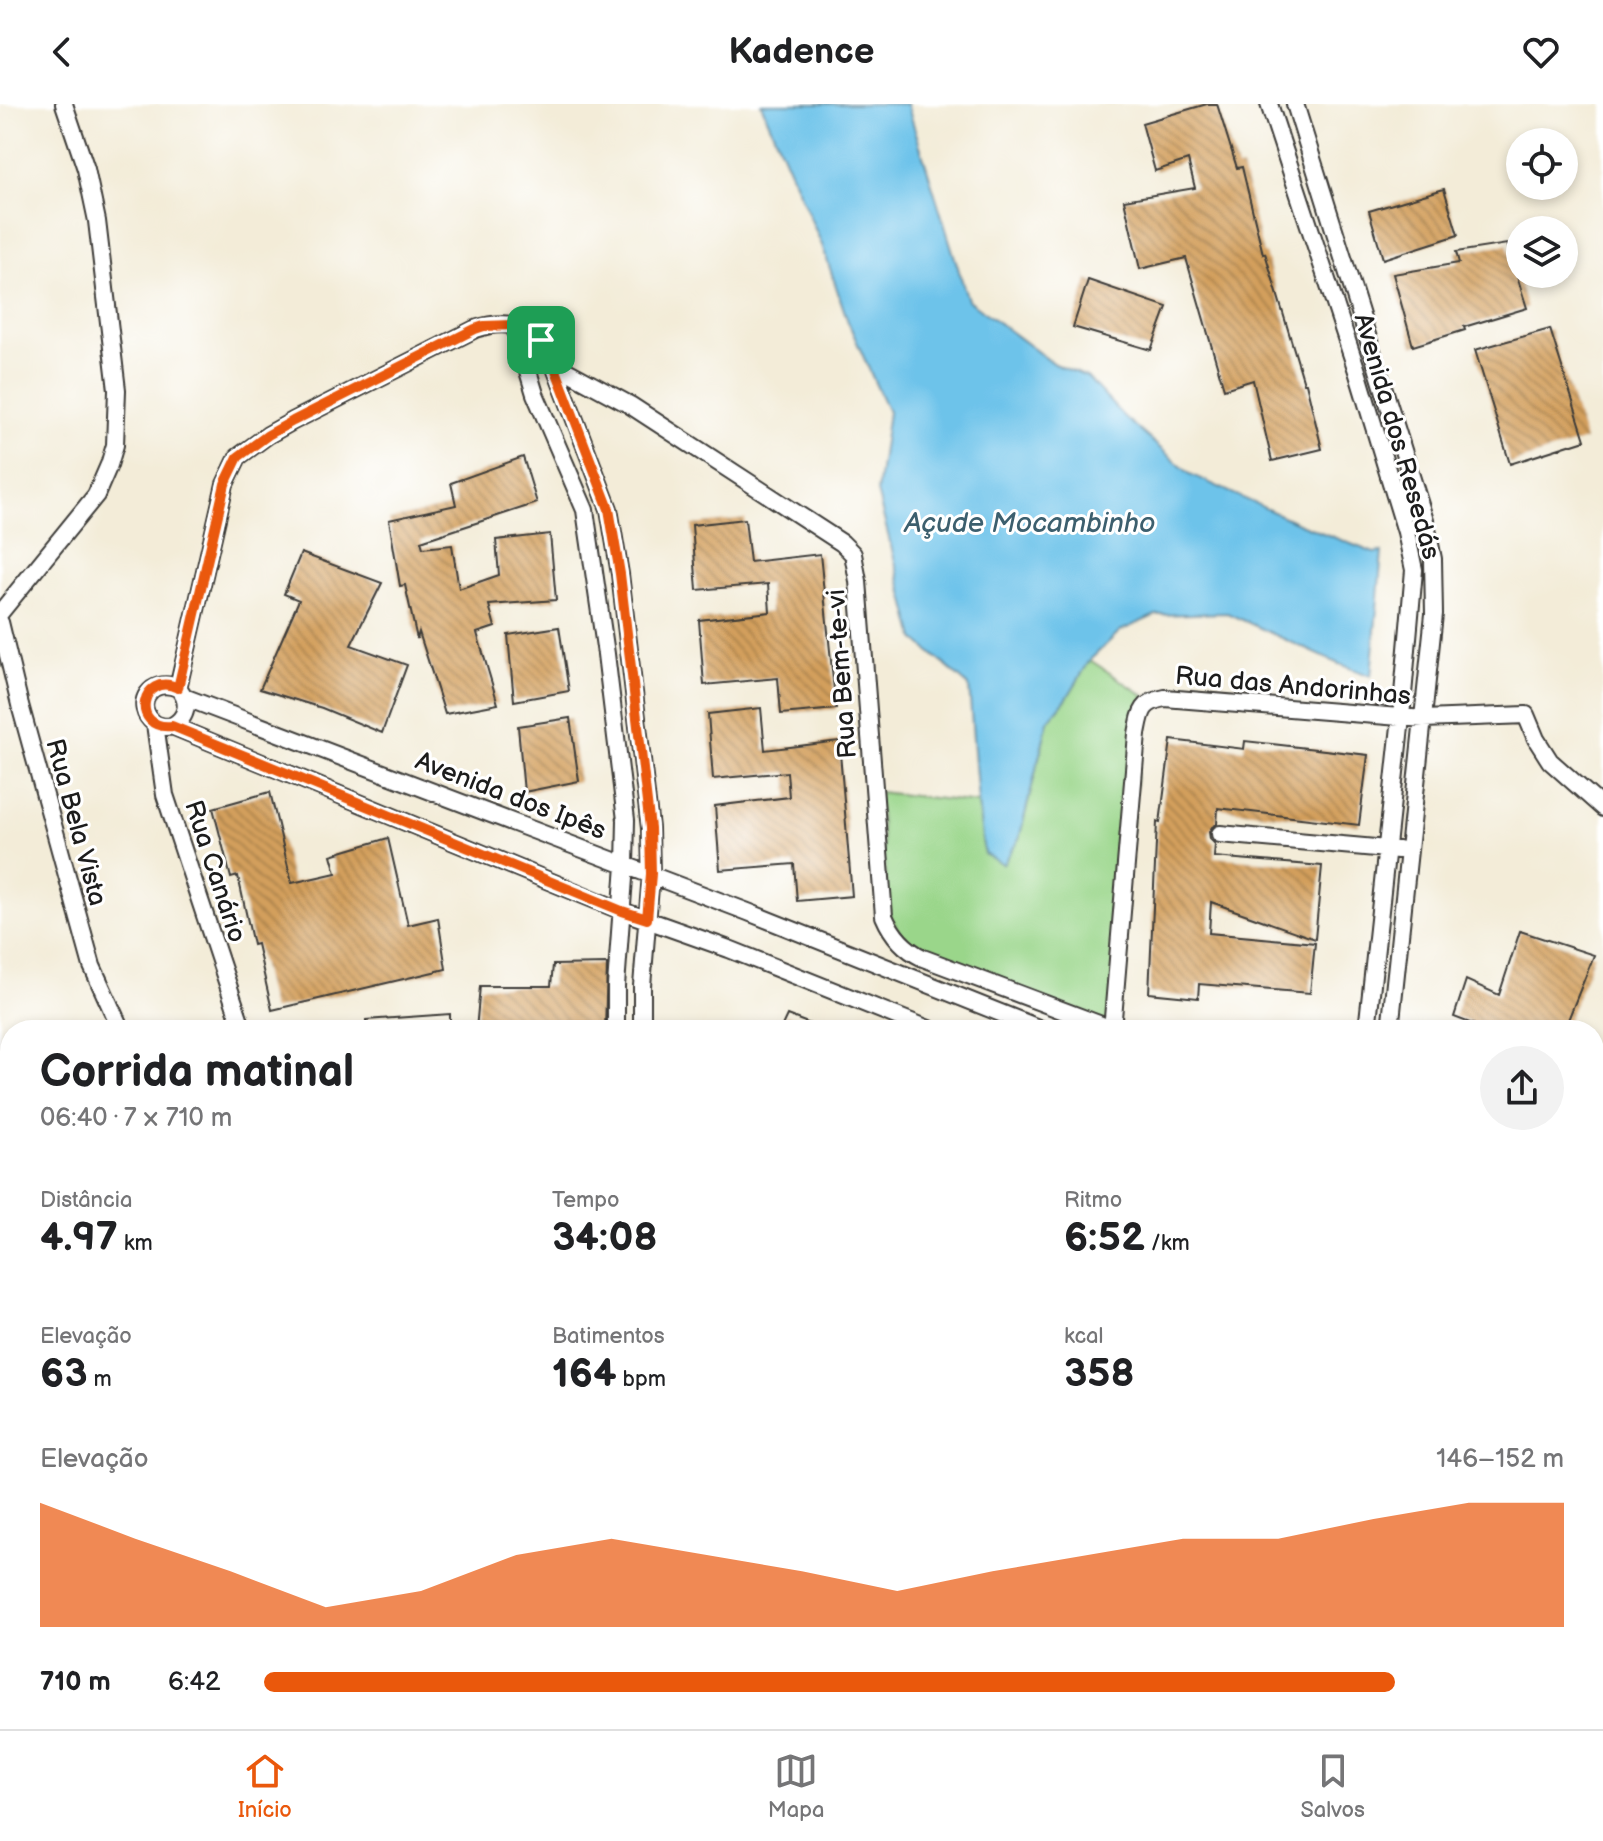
<!DOCTYPE html>
<html lang="pt">
<meta charset="utf-8">
<style>
:root{--surface:#fff;--page:#f2f2f2;--text:#202124;--muted:#757577;--line:#e0e0e0;--accent:#ea580c}
body{margin:0;font-family:"Balsamiq Sans",sans-serif;background:var(--page);color:var(--text);height:100vh;display:flex;flex-direction:column;font-size:30px;white-space:nowrap}
*{box-sizing:border-box;margin:0}
p{font-size:26px;color:var(--muted)}
.icon{flex:none;width:44px;height:44px;fill:none;stroke:currentColor;stroke-width:2;stroke-linecap:round;stroke-linejoin:round}
.map{position:relative;flex:1;overflow:hidden}
.sheet{position:absolute;left:0px;top:916px;width:1604px;height:710px;display:flex;flex-direction:column;background:var(--surface);border-radius:32px 32px 0 0;box-shadow:0 4px 12px #0003}
.sheet>*{flex:none}
.fabs{position:absolute;left:1506px;top:24px;display:grid;gap:16px}
.fabs a{display:grid;place-items:center;width:72px;height:72px;border-radius:50%;background:var(--surface);box-shadow:0 4px 12px #0003;font-size:40px}
.pin{position:absolute;display:grid;place-items:center;width:68px;height:68px;color:#fff;margin:-34px;border-radius:16px;box-shadow:0 4px 12px #0006}
.round{display:grid;place-items:center;flex:none;width:84px;height:84px;border-radius:42px;background:var(--page)}
.summary{display:flex;align-items:center;justify-content:space-between;height:136px;padding:0 40px}
h1{font-size:44px;font-weight:800;line-height:60px}
.figures{display:grid;grid-template-columns:repeat(3,1fr);gap:12px;height:136px;padding:8px 40px}
.figures div{display:grid;align-content:center}
.figures b{font-size:40px;font-weight:800}
.figures small{font-size:22px;font-weight:400}
.figures p{font-size:22px}
.chart{height:224px;padding:16px 40px}
.chart p{display:flex;justify-content:space-between}
.chart svg{width:100%;height:144px;margin-top:8px;fill:var(--accent);opacity:.7}
ul{padding:0 40px;list-style:none;font-size:26px}
li{display:grid;grid-template-columns:128px 96px 1fr;align-items:center;height:60px}
li i{height:20px;border-radius:10px;background:var(--accent)}
header{display:flex;justify-content:space-between;align-items:center;height:104px;padding:0 40px;background:var(--surface);font-size:36px;font-weight:800}
.dock{display:flex;justify-content:space-around;align-items:center;height:112px;border-top:2px solid var(--line);background:var(--surface);font-size:22px;color:var(--muted)}
.dock a{display:grid;justify-items:center;gap:4px}
.dock .active{color:var(--accent)}
.map>svg:first-child{display:block}
.green{fill:#9ad68a;stroke:#5b7953;stroke-width:2}
.water{fill:#6dc3ea;stroke:#447083;stroke-width:2}
.building{fill:url(#building-back-hatch)}
.lines{fill:none;stroke-linecap:round;stroke-linejoin:round}
.service-casing{stroke:#3c3b38;stroke-width:12}
.minor-casing{stroke:#3c3b38;stroke-width:20}
.service{stroke:#fff;stroke-width:8}
.minor{stroke:#fff;stroke-width:16}
.route-casing{stroke:#fff;stroke-width:16}
.route{stroke:#ea580c;stroke-width:10}
.labels{text-anchor:middle;stroke-width:6;stroke-linejoin:round;paint-order:stroke}
.street-label{font-size:26px;fill:#1c1c1c;stroke:#fff}
.water-label{font-size:28px;font-style:italic;fill:#3c5f6e;stroke:#fff}
</style>
<header><svg class="icon" aria-label="back" viewBox="0 0 24 24"><path d="M15 5l-7 7 7 7"/></svg>Kadence<svg class="icon" aria-label="heart" viewBox="0 0 24 24"><path d="M12 20l-8-8c-3-5 5-10 8-4 3-6 11-1 8 4z"/></svg></header>
<div class="map">
<svg width="1603" height="1625" viewBox="0 0 1603 1625">
<defs>
<pattern id="building-back-hatch" width="6" height="6" patternUnits="userSpaceOnUse" patternTransform="scale(2)"><rect width="6" height="6" fill="#d39f5c"/><path d="M-1 5l2 2M0 0l6 6M5-1l2 2" fill="none" stroke="#aa814b"/></pattern>
</defs>
<rect width="100%" height="100%" fill="#fff"/>
<filter id="ink" filterUnits="userSpaceOnUse"><feTurbulence type="fractalNoise" baseFrequency=".0125" numOctaves="2"/><feDisplacementMap in="SourceGraphic" scale="16" xChannelSelector="R" yChannelSelector="G"/><feConvolveMatrix kernelMatrix="1 2 1 2 8 2 1 2 1" color-interpolation-filters="sRGB"/></filter>
<filter id="wash" filterUnits="userSpaceOnUse"><feTurbulence type="fractalNoise" baseFrequency=".006" numOctaves="4" result="noise"/><feDisplacementMap in="SourceGraphic" scale="32" xChannelSelector="R" yChannelSelector="G"/><feGaussianBlur stdDeviation="1.8" result="paint"/><feColorMatrix in="noise" values="0 0 0 0 0 0 0 0 0 0 0 0 0 0 0 0 0 1.4 0 .05"/><feComposite in="paint" operator="in"/></filter>
<g filter="url(#wash)">
<rect width="100%" height="100%" fill="#f3ecd8"/>
<!-- green -->
<path class="green" d="M 1090,556 L 1145,592 L 1110,924 L 905,838 L 889,810 L 878,688 L 978,699 L 984,750 L 1019,735 L 1048,617 L 1067,594 Z"/>
<!-- water -->
<path class="water" d="M 761,0 L 907,0 L 968,196 L 1054,260 L 1087,273 L 1123,312 L 1190,370 L 1300,420 L 1374,449 L 1382,448 L 1371,572 L 1339,560 L 1227,509 L 1156,511 L 1120,527 L 1090,556 L 1067,594 L 1048,617 L 1019,735 L 1003,760 L 984,750 L 978,699 L 969,582 L 915,535 L 877,388 L 888,308 L 848,218 L 822,141 Z"/>
<g id="blocks">
<!-- building -->
<path class="building" d="M 1207,0 L 1217,0 L 1237,64 L 1242,63 L 1263,150 L 1265,149 L 1304,279 L 1306,279 L 1322,345 L 1272,357 L 1253,276 L 1224,285 L 1186,154 L 1140,165 L 1124,96 L 1195,84 L 1188,56 L 1155,67 L 1142,19 Z
M 1444,85 L 1458,131 L 1383,155 L 1369,107 Z
M 1507,140 L 1527,204 L 1464,223 L 1465,226 L 1413,242 L 1393,170 L 1459,159 L 1456,148 Z
M 1088,176 L 1167,203 L 1151,246 L 1073,223 Z
M 1550,225 L 1585,336 L 1510,360 L 1475,246 Z
M 523,353 L 537,399 L 421,437 L 423,444 L 452,441 L 459,485 L 499,471 L 496,436 L 550,430 L 556,496 L 489,501 L 495,523 L 477,529 L 498,600 L 445,610 L 419,528 L 417,535 L 405,481 L 400,482 L 389,416 L 456,401 L 451,379 Z
M 745,415 L 750,458 L 820,450 L 836,605 L 781,610 L 778,574 L 704,581 L 699,516 L 770,508 L 768,480 L 697,486 L 692,421 Z
M 301,449 L 382,479 L 351,541 L 407,561 L 382,629 L 322,604 L 260,585 L 299,496 L 284,490 Z
M 559,523 L 569,587 L 514,597 L 508,531 Z
M 761,604 L 765,646 L 839,637 L 852,792 L 797,797 L 794,760 L 720,766 L 715,702 L 789,693 L 787,668 L 713,675 L 708,610 Z
M 570,614 L 579,677 L 524,688 L 518,622 Z
M 1171,636 L 1244,645 L 1245,637 L 1368,651 L 1359,721 L 1218,704 L 1217,720 L 1212,723 L 1209,728 L 1210,735 L 1215,740 L 1214,753 L 1322,762 L 1315,835 L 1211,798 L 1209,829 L 1315,839 L 1310,889 L 1199,880 L 1198,894 L 1149,889 L 1157,718 L 1160,719 Z
M 270,688 L 292,779 L 336,769 L 331,751 L 388,734 L 408,821 L 438,814 L 446,865 L 272,906 L 257,840 L 253,841 L 238,772 L 231,774 L 213,704 Z
M 1520,827 L 1594,851 L 1564,926 L 1488,926 L 1454,913 L 1466,876 L 1499,891 Z
M 607,860 L 605,926 L 476,926 L 480,882 L 551,882 L 553,861 Z
M 450,910 L 450,926 L 366,926 L 366,916 Z
M 787,911 L 823,925 L 823,926 L 780,926 Z"/>
</g>
</g>
<g filter="url(#ink)">
<use href="#blocks" fill-opacity="0" stroke="#3c3b38" stroke-width="2"/>
<g class="lines">
<!-- service casing -->
<g class="service-casing">
<path id="service" d="M 596,1616 L 601,1625
M 485,1625 L 486,1616"/>
</g>
<!-- minor casing -->
<g class="minor-casing">
<path id="minor" d="M 1269,0 L 1357,267 L 1406,428 L 1414,466 L 1401,613 L 1367,926
M 1295,0 L 1426,420 L 1433,455 L 1434,510 L 1390,926
M 514,221 L 535,290 L 585,406 L 606,550 L 626,716 L 625,761 L 616,882 L 616,926
M 524,252 L 554,260 L 630,301 L 842,439 L 853,450 L 858,477 L 884,812 C 892,831 904,845 923,854 L 1112,925
M 0,509 L 96,391 L 109,361 L 115,341 L 117,286 L 97,117 L 86,65 L 64,0
M 0,518 L 20,601 L 92,862 L 121,926
M 184,593 L 748,808 L 1043,926
M 155,620 L 163,623 L 172,622 L 622,807 L 729,845 L 931,926
M 155,620 L 165,691 L 243,926
M 155,620 C 131,601 151,572 178,584
M 172,622 C 188,613 190,597 178,584 L 225,380 L 238,353 L 268,331 L 293,317 L 475,225 C 506,215 531,220 549,248 L 609,405 L 620,470 L 650,724 L 651,770 L 642,882 L 642,926
M 1220,730 L 1398,746
M 1112,926 L 1137,630 C 1141,609 1141,598 1165,594 L 1424,615 L 1526,611 L 1536,635 L 1550,657 L 1603,704
M 0,962 L 10,1001
M 0,1018 L 10,1013
M 1594,1146 L 1603,1149
M 1594,1188 L 1603,1192
M 0,1242 L 10,1274
M 0,1379 L 10,1378
M 1594,1486 L 1603,1483
M 1068,1616 L 1070,1625
M 1241,1616 L 1244,1625
M 1521,1616 L 1524,1625
M 1545,1616 L 1548,1625
M 625,1625 L 626,1616"/>
</g>
<!-- service -->
<use href="#service" class="service"/>
<!-- minor -->
<use href="#minor" class="minor"/>
</g>
</g>
<g class="lines" filter="url(#ink)">
<!-- route casing -->
<g class="route-casing">
<path id="route" d="M 514,221 C 530,225 540,234 549,248 L 609,405 L 620,470 L 650,724 L 651,770 L 647,815 L 622,807 L 172,622 C 130,627 140,566 178,584 L 225,380 L 238,353 L 268,331 L 293,317 L 475,225 L 484,222 Z"/>
</g>
<!-- route -->
<use href="#route" class="route"/>
</g>
<g class="labels">
<!-- street labels -->
<g class="street-label">
<text transform="translate(1398 332) rotate(74)" y="9">Avenida dos Resedás</text>
<text transform="translate(841 570) rotate(-94)" y="9">Rua Bem-te-vi</text>
<text transform="translate(1293 581) rotate(5)" y="9">Rua das Andorinhas</text>
<text transform="translate(511 691) rotate(21)" y="9">Avenida dos Ipês</text>
<text transform="translate(77 718) rotate(75)" y="9">Rua Bela Vista</text>
<text transform="translate(216 767) rotate(72)" y="9">Rua Canário</text>
</g>
<!-- water labels -->
<g class="water-label">
<text x="1030" y="428">Açude Mocambinho</text>
</g>
</g>
</svg>
<div class="fabs">
<a><svg class="icon" aria-label="locate" viewBox="0 0 24 24"><circle cx="12" cy="12" r="6"/><path d="M12 2v4M12 18v4M2 12h4M18 12h4"/></svg></a>
<a><svg class="icon" aria-label="layers" viewBox="0 0 24 24"><path d="M12 4l9 5-9 5-9-5zM3 14l9 5 9-5"/></svg></a>
</div>
<div class="pin" style="left:541px;top:236px;background:#1e9e55"><svg class="icon" aria-label="arrive" viewBox="0 0 24 24"><path d="M6 21V4h12l-3 4 3 4H6"/></svg></div>
<section class="sheet">
<div class="summary"><div><h1>Corrida matinal</h1><p>06:40 · 7 × 710 m</p></div><a class="round"><svg class="icon" aria-label="share" viewBox="0 0 24 24"><path d="M12 15V3M7 8l5-5 5 5M5 13v7h14v-7"/></svg></a></div>
<div class="figures">
<div><p>Distância</p><b>4.97<small> km</small></b></div>
<div><p>Tempo</p><b>34:08</b></div>
<div><p>Ritmo</p><b>6:52<small> /km</small></b></div>
</div>
<div class="figures">
<div><p>Elevação</p><b>63<small> m</small></b></div>
<div><p>Batimentos</p><b>164<small> bpm</small></b></div>
<div><p>kcal</p><b>358</b></div>
</div>
<div class="chart"><p><span>Elevação</span>146–152 m</p>
<svg viewBox="0 0 160 44" preserveAspectRatio="none"><path d="M0 44V6L10 17L20 27L30 38L40 33L50 22L60 17L70 22L80 27L90 33L100 27L110 22L120 17L130 17L140 11L150 6L160 6V44z"/></svg>
</div>
<ul>
<li><b>710 m</b>6:42<i style="width:87%"></i></li>
</ul>
</section>
</div>
<nav class="dock">
<a class="active"><svg class="icon" aria-label="home" viewBox="0 0 24 24"><path d="M3 11l9-7 9 7M6 9v11h12V9"/></svg>Início</a>
<a><svg class="icon" aria-label="map" viewBox="0 0 24 24"><path d="M3 6l6-2 6 2 6-2v14l-6 2-6-2-6 2zM9 4v14M15 6v14"/></svg>Mapa</a>
<a><svg class="icon" aria-label="saved" viewBox="0 0 24 24"><path d="M7 4h10v16l-5-4-5 4z"/></svg>Salvos</a>
</nav>
